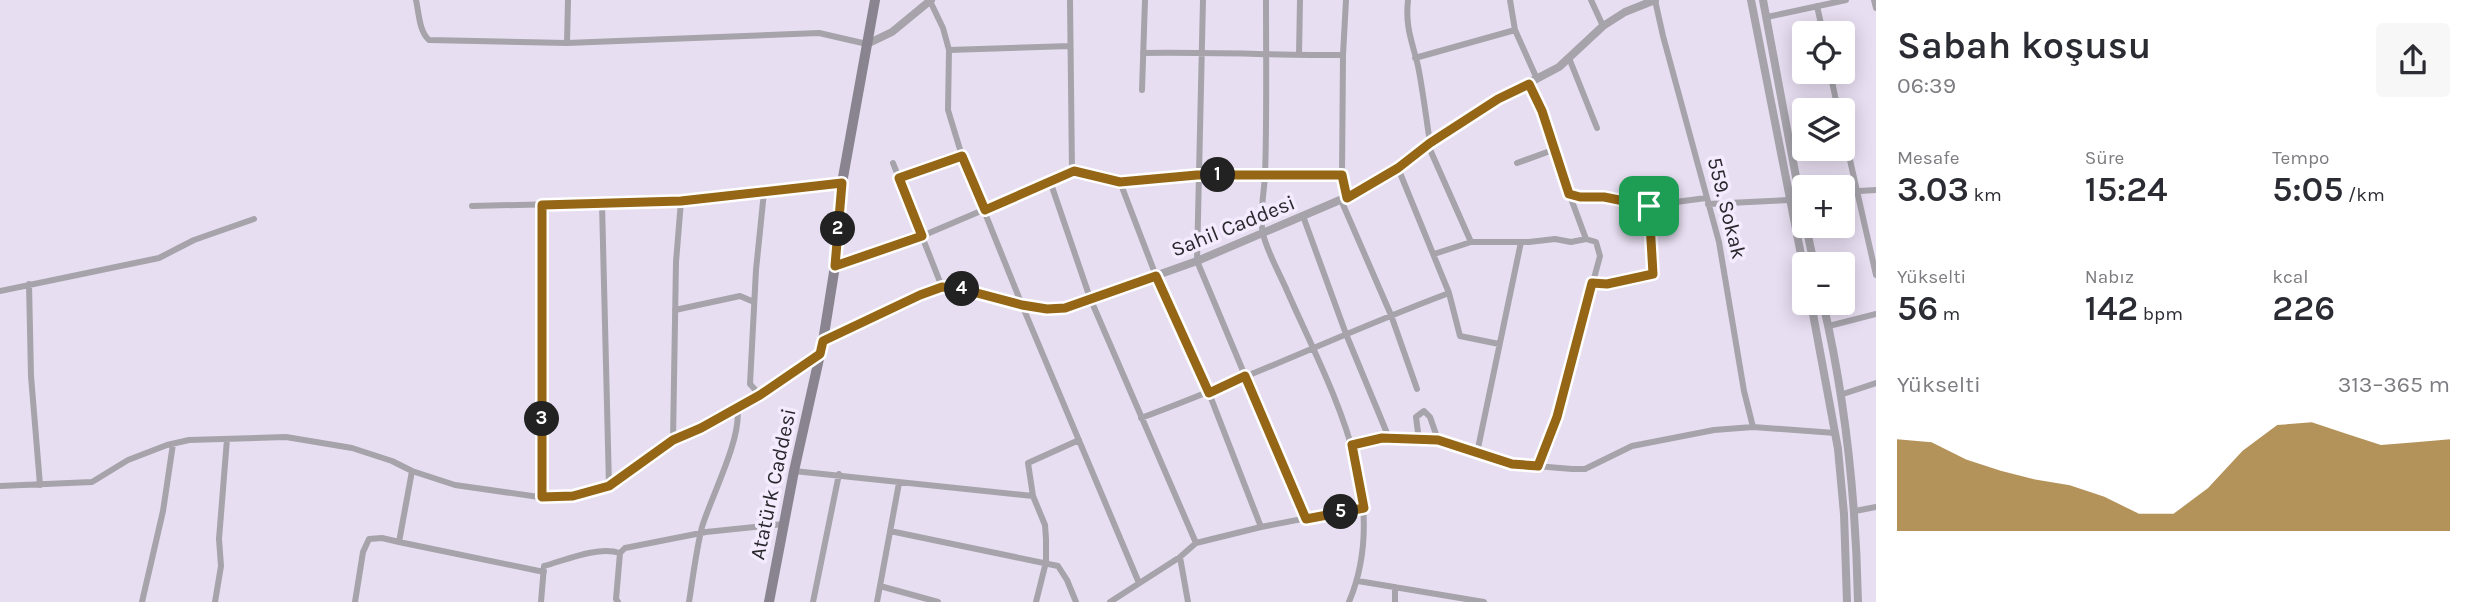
<!DOCTYPE html>
<html lang="tr">
<meta charset="utf-8">
<style>
:root{--surface:#fff;--page:#f7f7f7;--text:#2b2b33;--muted:#7c7c81;--accent:#956615}
body{margin:0;font-family:Karla,sans-serif;background:var(--page);color:var(--text);height:100vh;display:flex;flex-direction:column;font-size:26px;white-space:nowrap}
*{box-sizing:border-box;margin:0}
p{font-size:23px;color:var(--muted)}
.icon{flex:none;width:38px;height:38px;fill:none;stroke:currentColor;stroke-width:2;stroke-linecap:round;stroke-linejoin:round}
.map{position:relative;flex:1;overflow:hidden}
.sheet{display:flex;flex-direction:column;background:var(--surface);width:595px}
.sheet>*{flex:none}
.buttons{position:absolute;left:1792px;top:21px;display:grid;gap:14px}
.buttons a{display:grid;place-items:center;width:63px;height:63px;border-radius:7px;background:var(--surface);box-shadow:0 4px 18px #0003;font-size:35px}
.pin{position:absolute;display:grid;place-items:center;width:60px;height:60px;color:#fff;margin:-30px;border-radius:14px;box-shadow:0 4px 10px #0006}
.km{position:absolute;width:35px;height:35px;margin:-18px;border-radius:50%;background:#222;color:#fff;font-size:19px;line-height:35px;text-align:center}
.round{display:grid;place-items:center;flex:none;width:74px;height:74px;border-radius:7px;background:var(--page)}
.headline{display:flex;align-items:center;justify-content:space-between;height:119px;padding:0 21px}
h1{font-size:38px;font-weight:600;line-height:52px}
.figures{display:grid;grid-template-columns:repeat(3,1fr);gap:10px;height:119px;padding:7px 21px}
.figures div{display:grid;align-content:center}
.figures b{font-size:35px;font-weight:600}
.figures small{font-size:19px;font-weight:400}
.figures p{font-size:19px}
.chart{height:196px;padding:14px 21px}
.chart p{display:flex;justify-content:space-between}
.chart svg{width:100%;height:126px;margin-top:7px;fill:var(--accent);opacity:.7}
main{display:flex;flex:1;min-height:0}
.map>svg:first-child{display:block}
.lines{fill:none;stroke-linecap:round;stroke-linejoin:round}
.minor{stroke:#a6a3ab;stroke-width:6}
.tertiary{stroke:#a6a3ab;stroke-width:8}
.secondary{stroke:#89848f;stroke-width:10}
.route-casing{stroke:#fff;stroke-width:14}
.route{stroke:#956615;stroke-width:9}
.labels{text-anchor:middle;stroke-width:7;stroke-linejoin:round;paint-order:stroke}
.street-label{font-size:21px;fill:#2a272d;stroke:#f4ebfe}
</style>
<main>
<div class="map">
<svg width="1876" height="602" viewBox="0 0 1876 602">
<rect width="100%" height="100%" fill="#e7def1"/>
<g class="lines">
<!-- minor -->
<path class="minor" d="M 416,0 C 419,13 419,31 429,40 L 567,43 L 819,33 L 867,44
M 1070,0 L 1072,172
M 1203,0 L 1197,261 L 1305,519
M 1266,0 C 1266,59 1267,117 1265,176 C 1264,192 1259,219 1263,234 C 1268,254 1280,274 1288,293 C 1330,388 1393,497 1349,602
M 1346,0 L 1343,55 L 1342,175 L 1347,197
M 1408,0 C 1405,27 1412,41 1418,66 C 1423,91 1426,117 1430,143
M 1510,0 L 1515,30 L 1537,79
M 1591,0 L 1603,26
M 1655,0 L 1663,36 L 1719,242 L 1744,391 L 1753,427
M 1874,0 L 1876,8
M 930,1 L 943,28 L 949,50 L 948,110 L 962,156 L 1022,305 L 1139,583
M 1817,6 L 1823,33
M 1767,17 L 1846,0
M 567,43 L 568,0
M 949,50 L 1070,46
M 1143,53 C 1210,52 1276,55 1343,55
M 1299,55 L 1300,0
M 1415,58 L 1515,30
M 1569,58 L 1597,128
M 1830,72 L 1838,110
M 1529,84 L 1542,111 L 1553,150 L 1586,239
M 1142,90 L 1145,0
M 1843,129 L 1876,275
M 1428,145 L 1471,242
M 893,163 L 942,287
M 1517,163 L 1553,150
M 1398,168 L 1449,293 L 1460,336 L 1499,344
M 899,178 L 962,156
M 1050,181 L 1090,298 L 1196,543
M 1120,182 L 1156,276 L 1209,393 L 1261,527
M 1843,192 L 1876,190
M 1569,194 L 1580,197 L 1604,197 L 1646,206 L 1706,198
M 1341,200 L 1391,315 L 1417,389
M 602,203 L 609,486
M 1708,204 L 1790,200
M 542,205 L 542,497
M 472,206 L 681,201 L 842,183
M 1303,216 L 1346,334 L 1389,438
M 1434,254 L 1471,242 L 1529,242 L 1555,239 L 1571,242 L 1586,239 L 1596,242 L 1600,256 L 1557,417 L 1538,466
M 835,266 L 922,236 L 1075,171 L 1120,182 L 1197,175 L 1342,175
M 1592,283 L 1607,284 L 1653,274 L 1649,206
M 29,284 L 31,376 L 40,485
M 0,291 L 159,258 L 194,240 L 254,219
M 675,310 L 740,296 L 754,302
M 1829,326 L 1876,314
M 760,395 L 750,384 L 756,270 L 764,192
M 1840,395 L 1876,383
M 1141,418 C 1245,380 1345,332 1449,293
M 673,440 L 676,262 L 681,201
M 1419,440 L 1416,417 L 1424,411 L 1430,417 L 1438,440
M 1352,445 L 1382,438 L 1438,440 L 1512,464 L 1572,469 L 1585,469 L 1632,446 L 1714,430 L 1753,427 L 1835,433
M 1477,453 L 1521,242
M 412,471 L 399,542 L 544,572
M 794,471 L 1033,496
M 0,486 L 92,482 L 128,460 L 167,445 L 189,440 L 286,437 L 352,448 L 392,461 L 412,471 L 455,485 L 546,498 L 573,496 L 609,486 L 673,440 L 701,428 L 760,395 L 819,355
M 1855,511 L 1876,507
M 890,531 L 1058,566 L 1067,580 L 1076,602
M 1180,557 L 1188,602
M 1358,581 L 1484,602
M 880,586 L 938,602
M 1395,587 L 1395,602
M 142,602 L 163,511 L 173,444
M 215,602 L 221,566 L 219,539 L 227,439
M 355,602 L 363,552 L 369,539 L 382,538 L 399,542
M 541,602 L 544,566 C 566,560 597,546 620,553
M 618,602 L 616,599 L 620,553 L 625,548 L 706,532 L 784,524
M 689,602 C 693,577 696,551 702,527 C 711,497 743,436 737,408
M 813,602 L 839,474
M 877,602 L 899,483
M 1036,602 L 1046,562 L 1046,539 L 1045,525 L 1033,496 L 1028,463 L 1079,440
M 1110,602 L 1180,557 L 1196,543 L 1261,527 L 1364,507"/>
<!-- tertiary -->
<path class="tertiary" d="M 1751,0 L 1804,270
M 1763,0 L 1804,220
M 867,44 L 892,32 L 931,0
M 1806,226 L 1814,264
M 1811,303 L 1838,449 L 1844,514 L 1847,602
M 1823,303 C 1846,401 1856,501 1858,602
M 823,341 L 921,295 L 942,287 L 958,288 L 1022,305 L 1047,309 L 1065,308 L 1197,261 L 1347,197 L 1398,168 L 1430,143 L 1498,99 L 1559,67 L 1603,26 L 1625,12 L 1655,0"/>
<!-- secondary -->
<path class="secondary" d="M 769,602 L 794,471 L 823,341 L 835,266 L 842,183 L 875,0"/>
</g>
<g class="lines">
<!-- route casing -->
<g class="route-casing">
<path id="route" d="M 1529,84 L 1542,111 L 1569,194 L 1580,197 L 1604,197 L 1649,206 L 1653,274 L 1607,284 L 1592,283 L 1557,417 L 1538,466 L 1512,464 L 1438,440 L 1382,438 L 1352,445 L 1364,508 L 1306,519 L 1245,376 L 1209,393 L 1156,276 L 1065,308 L 1047,309 L 1022,305 L 958,288 L 942,287 L 920,295 L 823,341 L 820,354 L 760,395 L 701,428 L 673,440 L 609,486 L 573,496 L 542,497 L 542,205 L 681,201 L 842,183 L 835,266 L 922,236 L 899,178 L 962,156 L 985,210 L 1074,171 L 1120,182 L 1197,175 L 1342,175 L 1347,198 L 1398,168 L 1430,143 L 1498,99 Z"/>
</g>
<!-- route -->
<use href="#route" class="route"/>
</g>
<g class="labels">
<!-- street labels -->
<g class="street-label">
<text transform="translate(1727 208) rotate(76)" y="7">559. Sokak</text>
<text transform="translate(1233 226) rotate(-22)" y="7">Sahil Caddesi</text>
<text transform="translate(773 484) rotate(-78)" y="7">Atatürk Caddesi</text>
</g>
</g>
</svg>
<div class="buttons">
<a><svg class="icon" aria-label="locate" viewBox="0 0 24 24"><circle cx="12" cy="12" r="6"/><path d="M12 2v4M12 18v4M2 12h4M18 12h4"/></svg></a>
<a><svg class="icon" aria-label="layers" viewBox="0 0 24 24"><path d="M12 4l9 5-9 5-9-5zM3 14l9 5 9-5"/></svg></a>
<a>+</a>
<a>−</a>
</div>
<div class="pin" style="left:1649px;top:206px;background:#1e9e55"><svg class="icon" aria-label="arrive" viewBox="0 0 24 24"><path d="M6 21V4h12l-3 4 3 4H6"/></svg></div>
<b class="km" style="left:1218px;top:175px">1</b>
<b class="km" style="left:838px;top:229px">2</b>
<b class="km" style="left:542px;top:419px">3</b>
<b class="km" style="left:962px;top:289px">4</b>
<b class="km" style="left:1341px;top:512px">5</b>
</div>
<section class="sheet">
<div class="headline"><div><h1>Sabah koşusu</h1><p>06:39</p></div><a class="round"><svg class="icon" aria-label="share" viewBox="0 0 24 24"><path d="M12 15V3M7 8l5-5 5 5M5 13v7h14v-7"/></svg></a></div>
<div class="figures">
<div><p>Mesafe</p><b>3.03<small> km</small></b></div>
<div><p>Süre</p><b>15:24</b></div>
<div><p>Tempo</p><b>5:05<small> /km</small></b></div>
</div>
<div class="figures">
<div><p>Yükselti</p><b>56<small> m</small></b></div>
<div><p>Nabız</p><b>142<small> bpm</small></b></div>
<div><p>kcal</p><b>226</b></div>
</div>
<div class="chart"><p><span>Yükselti</span>313–365 m</p>
<svg viewBox="0 0 160 44" preserveAspectRatio="none"><path d="M0 44V12L10 13L20 19L30 23L40 26L50 28L60 32L70 38L80 38L90 29L100 16L110 7L120 6L130 10L140 14L150 13L160 12V44z"/></svg>
</div>
</section>
</main>
